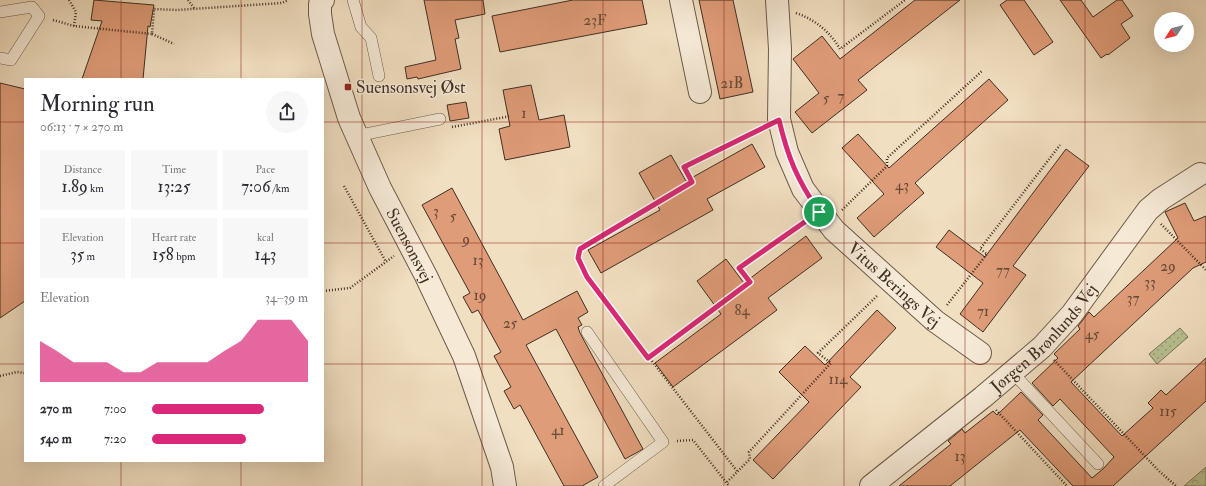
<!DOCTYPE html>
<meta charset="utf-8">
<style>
:root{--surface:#fff;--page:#f7f7f7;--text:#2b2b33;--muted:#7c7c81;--accent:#db2777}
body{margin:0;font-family:"IM FELL Double Pica",serif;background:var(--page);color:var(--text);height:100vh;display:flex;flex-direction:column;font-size:15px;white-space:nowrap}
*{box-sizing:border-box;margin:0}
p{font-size:13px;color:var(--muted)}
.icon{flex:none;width:22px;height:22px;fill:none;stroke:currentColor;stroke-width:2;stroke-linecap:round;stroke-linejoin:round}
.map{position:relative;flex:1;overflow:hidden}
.sheet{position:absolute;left:24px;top:78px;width:300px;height:384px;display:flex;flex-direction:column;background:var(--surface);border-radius:0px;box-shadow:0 4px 16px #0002}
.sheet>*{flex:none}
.needle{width:26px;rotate:234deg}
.fabs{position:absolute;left:1154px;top:12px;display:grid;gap:8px}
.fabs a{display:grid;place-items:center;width:40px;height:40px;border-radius:50%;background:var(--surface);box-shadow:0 4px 16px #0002;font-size:20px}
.pin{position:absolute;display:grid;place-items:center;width:34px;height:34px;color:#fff;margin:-17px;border:2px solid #fff;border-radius:50%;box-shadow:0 1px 4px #0007}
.round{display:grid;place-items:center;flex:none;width:42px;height:42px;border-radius:21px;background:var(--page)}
.summary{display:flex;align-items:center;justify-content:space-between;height:68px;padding:0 16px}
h1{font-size:22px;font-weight:600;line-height:30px}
.figures{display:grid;grid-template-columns:repeat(3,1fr);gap:6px;height:68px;padding:4px 16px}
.figures div{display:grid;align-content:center;border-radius:0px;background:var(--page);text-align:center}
.figures b{font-size:17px;font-weight:600}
.figures small{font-size:11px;font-weight:400}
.figures p{font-size:11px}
.chart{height:112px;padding:8px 16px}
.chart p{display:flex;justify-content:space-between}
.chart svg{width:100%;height:72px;margin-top:4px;fill:var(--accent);opacity:.7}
ul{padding:0 16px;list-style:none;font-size:13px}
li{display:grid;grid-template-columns:64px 48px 1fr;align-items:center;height:30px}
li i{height:10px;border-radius:5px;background:var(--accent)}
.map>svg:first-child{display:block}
.forest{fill:url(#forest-crowns);stroke:#7c785b}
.park{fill:url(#park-dots);stroke:#7c785b}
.building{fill:#df9c78;stroke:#3f2f23}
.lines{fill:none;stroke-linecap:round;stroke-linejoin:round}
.service-casing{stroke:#6c5b4a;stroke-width:12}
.minor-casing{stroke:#6c5b4a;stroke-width:24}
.path{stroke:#3f2f23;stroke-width:2.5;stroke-dasharray:1 2;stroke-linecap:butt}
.service{stroke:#f6ead7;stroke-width:11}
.minor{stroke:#f6ead7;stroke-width:22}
.route-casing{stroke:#fff;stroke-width:8}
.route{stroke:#db2777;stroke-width:5}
.grid{fill:none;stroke:#8f2418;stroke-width:1;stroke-opacity:0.55}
.poi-dot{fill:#8f2418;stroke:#f6ead7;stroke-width:1.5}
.labels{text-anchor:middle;stroke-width:3;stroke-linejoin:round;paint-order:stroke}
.number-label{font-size:15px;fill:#674a38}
.poi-label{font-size:17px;fill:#3f2f23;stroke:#f6ead7;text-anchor:start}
.street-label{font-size:17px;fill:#3f2f23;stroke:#f6ead7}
</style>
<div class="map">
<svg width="1206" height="486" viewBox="0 0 1206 486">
<defs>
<pattern id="forest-crowns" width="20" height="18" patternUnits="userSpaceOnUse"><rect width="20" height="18" fill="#b9c293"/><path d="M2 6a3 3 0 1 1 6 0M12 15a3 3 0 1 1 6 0" fill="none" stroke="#989e78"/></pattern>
<pattern id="park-dots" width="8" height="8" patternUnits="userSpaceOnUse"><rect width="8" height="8" fill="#b9c293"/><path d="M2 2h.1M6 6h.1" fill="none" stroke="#989e78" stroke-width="1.8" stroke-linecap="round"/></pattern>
</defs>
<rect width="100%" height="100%" fill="#f1dfc1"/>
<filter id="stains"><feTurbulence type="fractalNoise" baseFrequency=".005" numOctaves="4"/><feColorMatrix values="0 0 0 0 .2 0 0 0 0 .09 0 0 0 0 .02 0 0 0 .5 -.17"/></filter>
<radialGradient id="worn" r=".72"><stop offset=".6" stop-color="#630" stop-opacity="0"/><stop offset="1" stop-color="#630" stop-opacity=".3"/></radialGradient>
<!-- forest -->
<path class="forest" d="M 1206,467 L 1206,486 L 1184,486 Z"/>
<!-- park -->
<path class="park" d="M 1180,328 L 1188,337 L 1157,364 L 1149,354 Z"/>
<!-- building -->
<path class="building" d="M 94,0 L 154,5 L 150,27 L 148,26 L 143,79 L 82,79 L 102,21 L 91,20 Z
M 424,0 L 483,0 L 485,14 L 455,20 L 459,38 L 455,39 L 461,69 L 418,79 L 417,77 L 407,79 L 405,67 L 436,60 Z
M 573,0 L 642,0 L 647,24 L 500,52 L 492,16 Z
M 699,0 L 733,0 L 753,92 L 720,99 Z
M 915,0 L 960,0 L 858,80 L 867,90 L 812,133 L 795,112 L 819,93 L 793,59 L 822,36 L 840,59 Z
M 1007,0 L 1024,0 L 1053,42 L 1034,55 L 1000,5 Z
M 1060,0 L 1081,0 L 1093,17 L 1117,0 L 1122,0 L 1133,16 L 1121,24 L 1130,38 L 1108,55 L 1107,54 L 1101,58 Z
M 989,79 L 1008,100 L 915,183 L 924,193 L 874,237 L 857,218 L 884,194 L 842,148 L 858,134 L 889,168 Z
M 0,83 L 25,89 L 25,301 L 0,318 Z
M 531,85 L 539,120 L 564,115 L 570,147 L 505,160 L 499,129 L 510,126 L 503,90 Z
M 466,102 L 469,118 L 450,121 L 447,105 Z
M 752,144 L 765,167 L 707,199 L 713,210 L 601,273 L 588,250 L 660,210 L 639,173 L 671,155 L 686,181 Z
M 1066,149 L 1089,166 L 1013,266 L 1026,275 L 983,332 L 960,314 L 983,283 L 936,247 L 949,230 L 985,257 Z
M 452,188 L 523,320 L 577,291 L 588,312 L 578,318 L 582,325 L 578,327 L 580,333 L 643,449 L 636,453 L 625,459 L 556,329 L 526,345 L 598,477 L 582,486 L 564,486 L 520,405 L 514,409 L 504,391 L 511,387 L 494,356 L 501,352 L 478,310 L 472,313 L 463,297 L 470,293 L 422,205 Z
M 1185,203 L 1194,221 L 1206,216 L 1206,262 L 1193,268 L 1071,382 L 1122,436 L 1153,408 L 1148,403 L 1161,390 L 1166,395 L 1206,358 L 1206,401 L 1113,486 L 1073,486 L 1020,430 L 950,486 L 899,486 L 951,444 L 948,441 L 962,429 L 965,433 L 993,411 L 997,415 L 1021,392 L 1043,415 L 1038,420 L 1092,478 L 1103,469 L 1114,457 L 1060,399 L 1053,406 L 1032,383 L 1058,358 L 1054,354 L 1080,329 L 1078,326 L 1089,312 L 1094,317 L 1178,238 L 1165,212 Z
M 806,236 L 822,258 L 768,298 L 777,310 L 673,387 L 655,363 L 721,314 L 697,281 L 726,259 L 744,283 Z
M 877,310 L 896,328 L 850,377 L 861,387 L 773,479 L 753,460 L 809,402 L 779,372 L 805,346 L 825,365 Z"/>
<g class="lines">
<!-- service casing -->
<g class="service-casing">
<path id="service" d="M 353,0 L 361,27 L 371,38 L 379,76
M 0,12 L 32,7 L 39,16 L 11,60 L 0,58
M 356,136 L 440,119
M 587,332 L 663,442 L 604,486
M 1013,373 L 1098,464"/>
</g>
<!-- minor casing -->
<g class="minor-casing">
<g id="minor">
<path id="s1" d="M 323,0 L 320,4 L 320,14 L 323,34 L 349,118 L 380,188 L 426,276 L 464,356 L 502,467 L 505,486"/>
<path d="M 681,0 L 700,92"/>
<path id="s2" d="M 777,0 L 780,49 L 779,119 L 787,152 L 803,189 L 834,230 L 935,321 L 980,353"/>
<path id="s3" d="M 871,486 L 983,397 L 1042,347 L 1072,314 L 1148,210 L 1161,199 L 1200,174"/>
</g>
</g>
<!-- path -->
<path class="path" d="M 69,0 L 76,12 L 74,26 L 152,34 L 154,9 L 177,10 L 282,3 L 288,0
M 188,0 L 194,8
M 796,13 C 816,20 830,32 840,49 L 905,0
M 53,20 L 74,26
M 152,34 L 174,44
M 452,127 L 511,116
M 344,186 L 386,262
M 842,210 L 887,166 L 887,158 L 982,71
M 1161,224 L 1206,270
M 323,291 L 350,288 L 394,256
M 947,305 L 987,254 L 980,249 L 1060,145
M 648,358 L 750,282 L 739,268 L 805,222
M 1054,360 L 1158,470 L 1176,486
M 0,376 L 17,372 L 25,373
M 996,410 L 1067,486
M 677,441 L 693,440 L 729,486
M 737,471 L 587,277 L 578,258 L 580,249 L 589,243 L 692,182 L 684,167 L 761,128
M 727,482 L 750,459 L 749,452 L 831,363 L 818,353 L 878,295"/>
<!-- service -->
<use href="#service" class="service"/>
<!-- minor -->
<use href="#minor" class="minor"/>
</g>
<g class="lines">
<!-- route casing -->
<g class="route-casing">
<path id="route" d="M 779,120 C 788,158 797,179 819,212 L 739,268 L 750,282 L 648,358 L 587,277 L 578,258 L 580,249 L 692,182 L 684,167 Z"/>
</g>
<!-- route -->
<use href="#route" class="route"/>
</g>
<!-- grid -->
<path class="grid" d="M 121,0 L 121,79M 241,0 L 241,79M 362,0 L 362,486M 482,0 L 482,486M 603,0 L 603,486M 724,0 L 724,486M 844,0 L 844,486M 965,0 L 965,486M 1085,0 L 1085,486M 0,122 L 25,122M 323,122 L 1206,122M 0,243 L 25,243M 323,243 L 1206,243M 0,364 L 25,364M 323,364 L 1206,364M 121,461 L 121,486M 241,461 L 241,486"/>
<!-- markers -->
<rect class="poi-dot" x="344" y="83" width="8" height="8" rx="2"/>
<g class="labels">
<!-- number labels -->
<g class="number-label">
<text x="595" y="25">23F</text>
<text x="732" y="88">21B</text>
<text x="841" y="101">7</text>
<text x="826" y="103">5</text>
<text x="524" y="118">1</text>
<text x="902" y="190">43</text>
<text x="436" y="216">3</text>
<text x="453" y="221">5</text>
<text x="466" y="244">9</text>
<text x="478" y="265">13</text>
<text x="1168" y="271">29</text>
<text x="1003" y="275">77</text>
<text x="1150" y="287">33</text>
<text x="480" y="300">19</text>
<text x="1133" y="303">37</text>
<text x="742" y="315">84</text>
<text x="983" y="316">71</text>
<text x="510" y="328">25</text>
<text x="1092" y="339">45</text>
<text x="838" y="384">114</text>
<text x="1168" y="416">115</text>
<text x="558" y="435">41</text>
<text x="960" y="461">13</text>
</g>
<!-- poi labels -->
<g class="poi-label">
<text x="356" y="93">Suensonsvej Øst</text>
</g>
<!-- street labels -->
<g class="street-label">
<text dy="6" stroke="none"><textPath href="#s1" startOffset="264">Suensonsvej</textPath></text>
<text dy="6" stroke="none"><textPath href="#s2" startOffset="326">Vitus Berings Vej</textPath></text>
<text dy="6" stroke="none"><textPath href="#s3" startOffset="228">Jørgen Brønlunds Vej</textPath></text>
</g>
</g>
<rect width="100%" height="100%" filter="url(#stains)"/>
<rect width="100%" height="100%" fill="url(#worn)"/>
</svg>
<div class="fabs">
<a><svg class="needle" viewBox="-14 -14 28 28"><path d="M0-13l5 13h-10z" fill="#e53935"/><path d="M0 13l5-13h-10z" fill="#7c7c81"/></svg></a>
</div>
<div class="pin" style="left:819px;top:212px;background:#1e9e55"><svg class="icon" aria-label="arrive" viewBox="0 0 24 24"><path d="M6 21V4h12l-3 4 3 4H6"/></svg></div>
<section class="sheet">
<div class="summary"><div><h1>Morning run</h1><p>06:13 · 7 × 270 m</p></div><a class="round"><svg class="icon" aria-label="share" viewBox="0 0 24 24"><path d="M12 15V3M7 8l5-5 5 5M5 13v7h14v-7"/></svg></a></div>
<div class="figures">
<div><p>Distance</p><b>1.89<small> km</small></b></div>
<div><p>Time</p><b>13:25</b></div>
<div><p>Pace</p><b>7:06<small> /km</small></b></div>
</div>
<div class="figures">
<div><p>Elevation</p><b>35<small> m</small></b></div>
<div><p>Heart rate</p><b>158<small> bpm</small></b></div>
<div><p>kcal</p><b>143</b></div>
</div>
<div class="chart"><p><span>Elevation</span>34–39 m</p>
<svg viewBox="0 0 160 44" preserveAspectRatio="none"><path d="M0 44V19L10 25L20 32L30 32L40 32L50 38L60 38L70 32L80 32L90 32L100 32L110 25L120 19L130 6L140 6L150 6L160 19V44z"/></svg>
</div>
<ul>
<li><b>270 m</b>7:00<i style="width:72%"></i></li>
<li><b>540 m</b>7:20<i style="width:60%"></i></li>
</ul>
</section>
</div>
